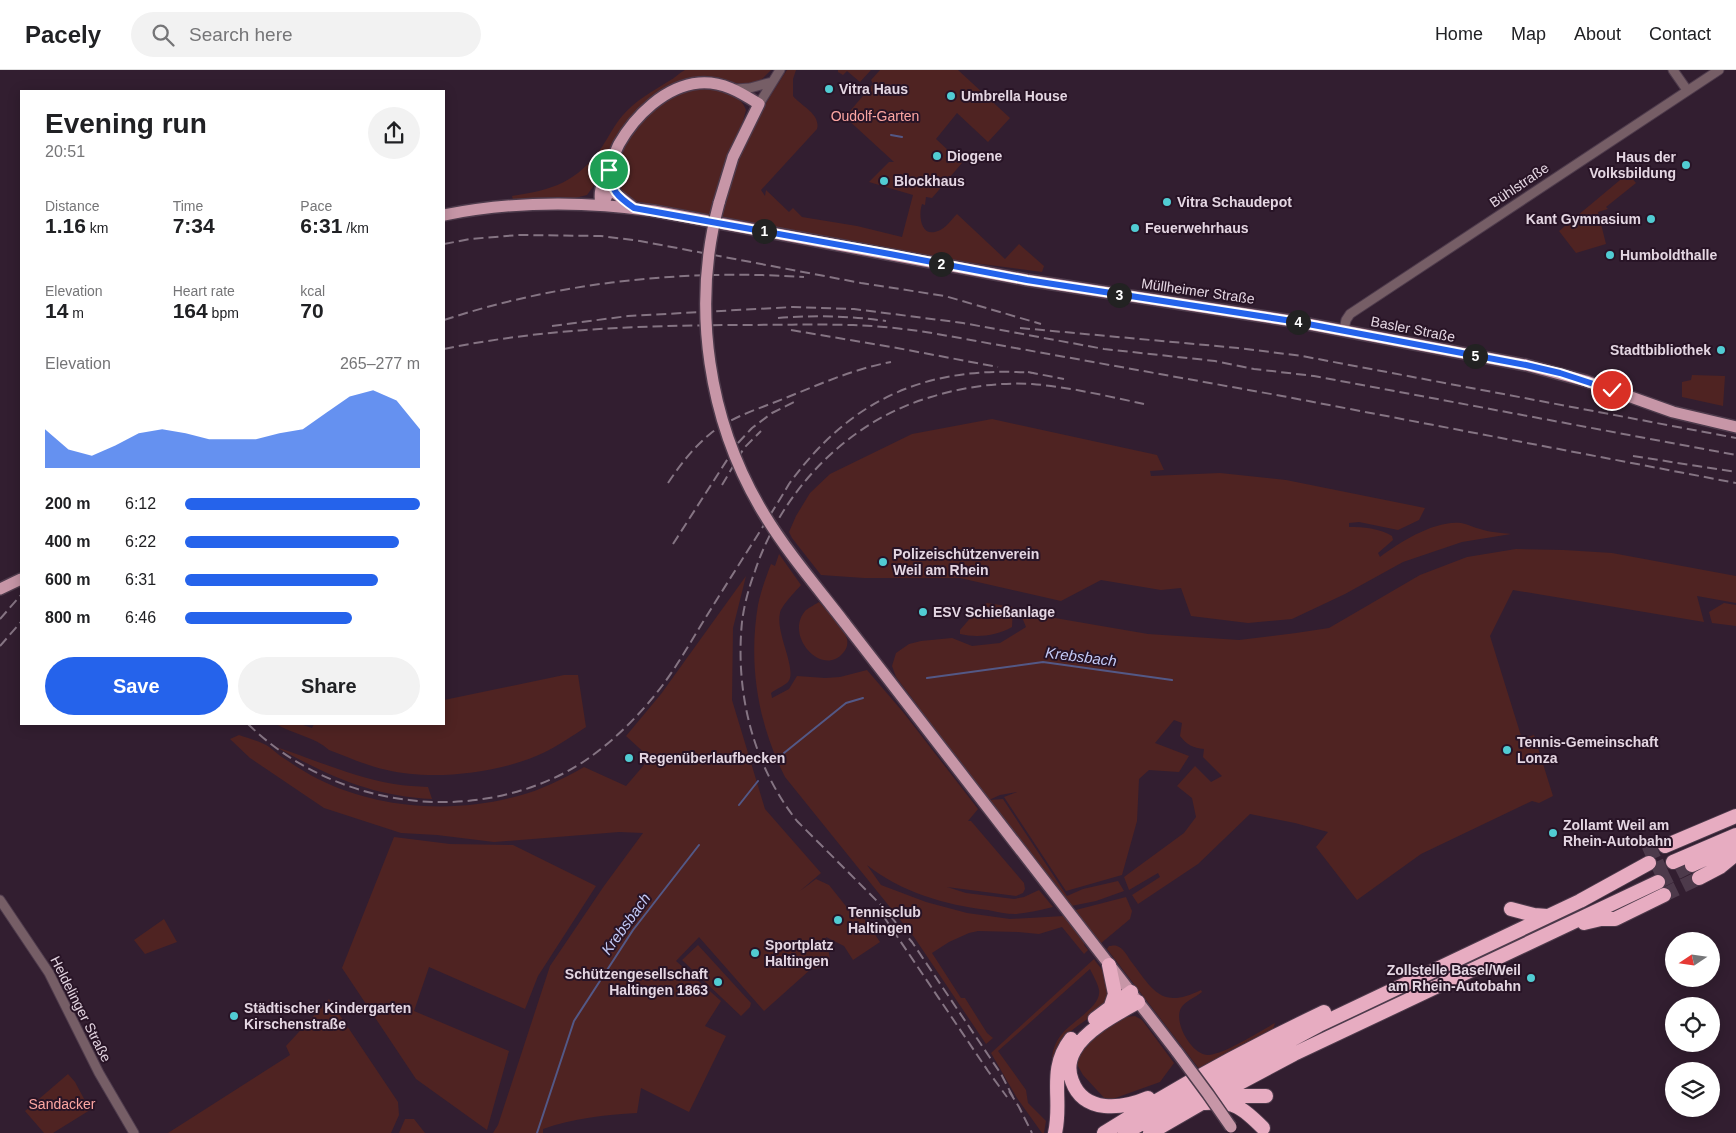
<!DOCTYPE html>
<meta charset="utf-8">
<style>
:root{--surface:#fff;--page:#f2f2f2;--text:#202124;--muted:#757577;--line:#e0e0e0;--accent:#2563eb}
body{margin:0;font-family:Helvetica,sans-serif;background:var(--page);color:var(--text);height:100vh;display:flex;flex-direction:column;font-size:19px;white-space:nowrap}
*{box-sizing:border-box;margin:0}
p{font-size:16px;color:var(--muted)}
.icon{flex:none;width:28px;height:28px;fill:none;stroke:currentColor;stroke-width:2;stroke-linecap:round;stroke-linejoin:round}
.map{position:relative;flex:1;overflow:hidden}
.side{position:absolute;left:20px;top:20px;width:425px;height:635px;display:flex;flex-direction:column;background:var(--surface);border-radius:0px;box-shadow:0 2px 12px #0003}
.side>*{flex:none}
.needle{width:32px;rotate:257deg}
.tools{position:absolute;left:1665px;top:862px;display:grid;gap:10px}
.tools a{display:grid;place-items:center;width:55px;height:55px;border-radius:50%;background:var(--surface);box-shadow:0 2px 12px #0003;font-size:25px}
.pin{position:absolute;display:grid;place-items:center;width:42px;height:42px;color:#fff;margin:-21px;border:2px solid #fff;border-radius:50%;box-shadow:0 1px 5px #0007}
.km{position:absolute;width:25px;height:25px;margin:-12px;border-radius:50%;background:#222;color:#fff;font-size:14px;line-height:25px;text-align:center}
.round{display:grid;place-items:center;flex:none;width:52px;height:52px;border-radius:26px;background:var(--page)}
.summary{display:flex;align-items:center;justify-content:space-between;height:85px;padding:0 25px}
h1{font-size:28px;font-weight:600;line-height:38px}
.stats{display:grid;grid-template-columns:repeat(3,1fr);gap:8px;height:85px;padding:5px 25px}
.stats div{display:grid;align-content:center}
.stats b{font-size:21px;font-weight:600}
.stats small{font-size:14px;font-weight:400}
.stats p{font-size:14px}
.chart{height:140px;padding:10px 25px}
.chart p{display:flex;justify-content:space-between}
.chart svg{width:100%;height:90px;margin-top:5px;fill:var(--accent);opacity:.7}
.cta{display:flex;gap:10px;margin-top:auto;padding:10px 25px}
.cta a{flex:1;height:58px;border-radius:30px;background:var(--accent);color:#fff;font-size:20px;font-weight:600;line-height:58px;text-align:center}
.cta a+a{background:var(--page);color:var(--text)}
ul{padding:0 25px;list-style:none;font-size:16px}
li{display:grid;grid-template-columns:80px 60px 1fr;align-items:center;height:38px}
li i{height:12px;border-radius:6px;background:var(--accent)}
header{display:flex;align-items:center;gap:30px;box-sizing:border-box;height:70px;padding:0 25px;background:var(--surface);border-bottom:1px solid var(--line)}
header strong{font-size:24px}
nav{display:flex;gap:28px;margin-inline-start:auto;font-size:18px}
.search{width:350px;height:45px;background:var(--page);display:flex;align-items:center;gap:12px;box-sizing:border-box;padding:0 18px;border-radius:28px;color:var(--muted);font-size:19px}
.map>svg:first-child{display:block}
.green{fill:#4f2322}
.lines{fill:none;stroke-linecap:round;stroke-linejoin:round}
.stream{stroke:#535886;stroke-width:2}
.highway-tunnel{stroke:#4d3a4b;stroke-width:14;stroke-dasharray:14 7;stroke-linecap:butt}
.minor-casing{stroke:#4e3b4c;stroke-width:11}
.major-casing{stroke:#4e3b4c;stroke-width:14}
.highway-casing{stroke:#4e3b4c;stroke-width:16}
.minor{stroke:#765e66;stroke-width:9}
.major{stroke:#c796a7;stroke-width:11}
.highway{stroke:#e7acc1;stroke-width:14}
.rail{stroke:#857483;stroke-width:2;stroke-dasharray:10 5;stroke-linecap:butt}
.major-bridge-casing{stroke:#4e3b4c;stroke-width:14;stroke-linecap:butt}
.major-bridge{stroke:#c796a7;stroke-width:11}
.route-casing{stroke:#fff;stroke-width:10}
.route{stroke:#2563eb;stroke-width:6}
.poi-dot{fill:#51ccd3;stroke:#281426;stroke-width:2}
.labels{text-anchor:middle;stroke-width:4;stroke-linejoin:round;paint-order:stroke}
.poi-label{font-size:14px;font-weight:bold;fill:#e4d6e2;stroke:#281426;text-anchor:start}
.park-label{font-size:14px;fill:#fda6a2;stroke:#281426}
.street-label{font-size:14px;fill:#e4d6e2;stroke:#281426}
.water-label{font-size:15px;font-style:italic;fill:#c3c9f6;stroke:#281426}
</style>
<header>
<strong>Pacely</strong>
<div class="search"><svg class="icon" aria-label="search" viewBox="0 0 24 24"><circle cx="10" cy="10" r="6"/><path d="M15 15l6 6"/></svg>Search here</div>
<nav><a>Home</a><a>Map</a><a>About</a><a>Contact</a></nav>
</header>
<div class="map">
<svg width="1736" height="1063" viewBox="0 0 1736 1063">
<rect width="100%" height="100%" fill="#321e30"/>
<!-- green -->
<path class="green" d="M 685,0 L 771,0 L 760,11 L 745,15 L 723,10 L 707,9 L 661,24 L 587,125 L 575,128 L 513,130 L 512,126 C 553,120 577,112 602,77 C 609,66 615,54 623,45 C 636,30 653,21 669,11 C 675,8 679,3 685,0 Z
M 787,0 L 796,0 L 793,9 L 793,26 C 801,36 821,44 817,59 L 761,120 L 765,126 L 766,120 L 789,142 L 793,138 L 802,147 L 857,156 L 902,167 L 913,125 L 869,112 L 889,92 L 894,92 L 845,47 L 873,14 L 871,10 L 880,0 L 958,0 L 1010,48 L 988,72 L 957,43 L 936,69 L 962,93 L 932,128 L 926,127 L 925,135 L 922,134 C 918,146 921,168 938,161 C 946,158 951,150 957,144 L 1005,189 L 1019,174 L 1044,196 L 1042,202 L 928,187 L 720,147 C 724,132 728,117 733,103 C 745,66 766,32 787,0 Z
M 838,0 L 871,0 L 860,12 L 847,1 L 843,5 L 838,2 Z
M 711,17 C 724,21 741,25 746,40 L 743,51 L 727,88 L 712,146 C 696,143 633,134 623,125 C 591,95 653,33 681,22 C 690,18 701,18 711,17 Z
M 1638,95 L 1641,98 L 1631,107 L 1636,113 L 1606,137 L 1608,139 L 1598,142 L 1606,174 L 1576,183 L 1559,161 Z
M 1692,305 L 1725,306 L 1723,336 L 1682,327 L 1682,312 L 1691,310 Z
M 992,349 L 1157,385 L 1164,400 L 1150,401 L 1151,406 L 1220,403 L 1286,410 L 1425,438 L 1419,450 L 1398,460 L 1359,452 L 1349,453 L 1349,457 C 1363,457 1379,458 1392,466 L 1393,470 L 1378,483 L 1380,487 C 1400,472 1435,450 1461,453 C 1468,454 1474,458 1480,459 C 1489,462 1501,463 1511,464 L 1462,472 L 1403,492 L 1345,524 L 1292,549 L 1248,553 L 1191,546 L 1181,518 L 1161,520 L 1101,510 L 1061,531 L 960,508 L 864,508 L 821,505 L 792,468 L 789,462 L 796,446 L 810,423 L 830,404 L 912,364 Z
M 1516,479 L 1564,480 L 1612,483 L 1736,506 L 1736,533 L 1697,526 L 1704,552 L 1513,520 L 1490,566 L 1522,669 L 1534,665 L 1553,726 L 1539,733 L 1532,731 L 1421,784 L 1357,830 L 1316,777 L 1328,762 L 1295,753 L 1250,744 L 1198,794 L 1138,834 L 1132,825 L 1160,807 L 1158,803 L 1129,820 L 1124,807 L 1184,763 L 1196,747 L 1192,728 L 1177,716 L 1195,696 L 1211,712 L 1222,706 L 1203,687 L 1204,679 C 1193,678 1187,675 1180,666 L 1182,653 L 1174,650 L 1155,673 L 1189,686 L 1179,702 L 1149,700 L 1139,709 L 1137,751 L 1122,805 L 1066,821 L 1004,727 L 1017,722 L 1000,725 L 989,730 L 1003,729 L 1067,826 L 1083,819 L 1118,811 L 1124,821 L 1096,831 L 1071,836 L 926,652 L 918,636 L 896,607 L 892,596 L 896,583 L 909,574 L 921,571 L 952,568 L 972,576 L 1000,573 L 1026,557 L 1020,542 L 1148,564 L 1239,570 L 1296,563 L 1329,558 L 1420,505 L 1467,487 Z
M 779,484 L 801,515 C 795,522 781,536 780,543 C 775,563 798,600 788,612 C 784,616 776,619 771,623 L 772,628 L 789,619 L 797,606 L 825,608 L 840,607 L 867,600 L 903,642 L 978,739 L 968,751 L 971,751 L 1024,813 L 1025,819 L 1023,823 L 1016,826 L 947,817 L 966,823 L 1014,829 L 1024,827 L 1039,820 L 1053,837 C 1040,840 1028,843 1015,844 C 1006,844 997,842 988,840 C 945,835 901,822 867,795 L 881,815 L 926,832 L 967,843 L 1010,849 L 1064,846 L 1085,873 L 1084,875 L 1088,880 L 1084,884 L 1062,857 L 1039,864 L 1018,862 L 978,861 L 969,863 L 949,872 L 932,883 L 961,928 L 965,928 L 987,963 L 993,968 L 986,974 L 914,867 L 785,707 C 758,654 748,594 758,535 C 761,521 766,507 771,494 L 775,496 Z
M 746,506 L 733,558 L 732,630 L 765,739 L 821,803 L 800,821 L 816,809 L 829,815 L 853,845 L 863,847 L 880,872 L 853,890 L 844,876 L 826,867 L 830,889 L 819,898 L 811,899 L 764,941 L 699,867 L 676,891 L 721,931 L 705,956 L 726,966 L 689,1042 L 641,1018 L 637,1043 C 605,1045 573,1048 543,1059 L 543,1063 L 493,1063 L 498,1055 L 550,896 L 604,816 L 643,763 L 619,762 L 494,772 L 437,765 L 401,763 L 324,738 L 250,688 L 230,669 L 239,665 C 247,668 256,670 264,674 C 271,677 276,683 282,687 C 294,695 306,703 318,709 C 378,739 454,744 518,726 C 541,720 563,709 584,697 L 626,716 L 650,688 L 626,666 L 661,624 Z
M 819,532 C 829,543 842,555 847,569 C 848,574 847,579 843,583 C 822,608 783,565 806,540 C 810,537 816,534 819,532 Z
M 987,533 L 1013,537 L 1012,557 C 996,566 977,568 960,564 L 960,560 L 979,538 Z
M 1724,533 L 1736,535 L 1736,556 L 1712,553 L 1709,542 Z
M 564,605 L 578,605 L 586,657 C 572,666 558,676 543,683 C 501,703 432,711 387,700 C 367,696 348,687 329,680 C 315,667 293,664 276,654 L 300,654 L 312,658 L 314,654 L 444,654 L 444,630 Z
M 276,677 C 315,690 353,707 394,714 C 405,716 417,716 428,717 L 432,729 C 371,726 329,706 276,677 Z
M 394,767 L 450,774 L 513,775 L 596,816 L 538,906 L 525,939 L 429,897 L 414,941 L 509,981 L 487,1060 L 416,1009 L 342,898 Z
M 1126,827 L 1132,841 L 1130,849 L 1100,874 L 1072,841 Z
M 164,849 L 177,872 L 145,884 L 134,870 Z
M 698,875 L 751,933 L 750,937 L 741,946 L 682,890 Z
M 1109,876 C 1112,876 1114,875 1117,876 C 1123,878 1127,885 1130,890 C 1153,920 1161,940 1201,920 L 1202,922 C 1196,927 1185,931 1181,938 C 1173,952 1192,986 1209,985 C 1226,983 1259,962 1275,953 L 1272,962 L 1200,1000 L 1107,879 Z
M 1094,889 C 1099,897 1107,903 1109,915 C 1113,939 1083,949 1069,963 C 1060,971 1055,986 1052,997 C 1051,985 1054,973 1062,964 C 1071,952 1102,936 1099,920 C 1098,914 1093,905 1090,899 L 998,981 L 1026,1020 L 1028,1033 L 1046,1051 L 1044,1063 L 1042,1063 L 1017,1028 L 991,983 Z
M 329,929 L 398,1032 L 399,1045 L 391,1063 L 168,1063 L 290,985 L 286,976 Z
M 1135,946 L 1142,950 L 1174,993 L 1160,1012 L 1107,1031 L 1083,1005 L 1075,991 L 1084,974 L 1125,947 Z
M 68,1004 L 75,1012 L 90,1040 L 53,1063 L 44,1063 L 25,1041 Z
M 405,1049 L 414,1049 L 425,1063 L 399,1063 Z"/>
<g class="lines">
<!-- stream -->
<path class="stream" d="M 891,65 L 902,67
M 927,608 L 1043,592 L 1172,610
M 784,683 L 846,633 L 863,628
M 739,735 L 758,711
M 537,1063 L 574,951 L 633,860 L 699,775"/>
<!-- highway-tunnel -->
<path class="highway-tunnel" d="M 1645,785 L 1665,776
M 1653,801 L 1673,792
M 1658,812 L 1692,795
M 1664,825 L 1699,808"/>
<!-- minor casing -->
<g class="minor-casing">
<path id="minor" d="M 1673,0 L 1687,20
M 736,19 L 750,18 L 772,12
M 759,34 L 780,0
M 1344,260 L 1346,250 L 1350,244 L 1719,0
M 0,830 L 49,903 L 99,1003 L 134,1063"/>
</g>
<!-- major casing -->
<g class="major-casing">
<path id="major" d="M 610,113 L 616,124 L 634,138
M 601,135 C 598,120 603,112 609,99 C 613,90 615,82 619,74 C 635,46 665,16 699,13 C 722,11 740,22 759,34 L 733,87 L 719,133
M 601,135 C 611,124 610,113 609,99
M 444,145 C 514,131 584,131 654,141 L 1027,210 L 1292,251 L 1526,295 L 1586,311 L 1673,342 L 1736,357
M 0,519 L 21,509
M 844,552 L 1177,982"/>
</g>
<!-- highway casing -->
<g class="highway-casing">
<path id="highway" d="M 1665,776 L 1736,746
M 1673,792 L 1736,765
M 1692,795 L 1736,775
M 1699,808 L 1720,797 L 1736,784
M 1511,839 L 1534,845 L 1547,846
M 1584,853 L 1601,849 L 1615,849 L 1664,825
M 1109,895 L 1115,924 L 1111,936
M 1138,932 C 1118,943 1085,960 1074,981 C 1069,990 1068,1001 1072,1011 C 1084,1044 1122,1039 1148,1028
M 1095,949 L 1131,922
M 1219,1023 L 1247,1026 L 1266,1026
M 1205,1033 C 1234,1030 1243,1038 1263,1058
M 1055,1063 C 1063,1029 1047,1000 1071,969
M 1104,1063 C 1175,1018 1249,978 1324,942
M 1125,1063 L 1222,1007 L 1319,955 L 1580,831 L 1649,793
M 1150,1063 L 1202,1033 L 1294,984 L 1658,812"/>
</g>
<!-- minor -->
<use href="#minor" class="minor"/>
<!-- major -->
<use href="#major" class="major"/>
<!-- highway -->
<use href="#highway" class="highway"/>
<!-- rail -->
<path class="rail" d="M 444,174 L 470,169 L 518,165 L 601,166 L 640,171 L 861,213 L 945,226 L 1041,254
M 778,248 C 814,245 850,246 886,251
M 444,250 C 559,212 684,199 804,207
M 552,256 L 628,246 L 793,237 L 854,239 L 963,253 L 1104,279 L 1215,291 L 1254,299 L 1314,306 L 1736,385
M 1020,258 L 1238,278 L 1302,286 L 1736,368
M 791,260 L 897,278 L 998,297
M 444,279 C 540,259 633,256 731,255 C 772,255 812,254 853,255 C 879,256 906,259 932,263 L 1282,326 L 1736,413
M 1028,302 L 1064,309
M 1633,386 L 1736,402
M 668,413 C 680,395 693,378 710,364 C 731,347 758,339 783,329 C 818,315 853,299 891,292
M 722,415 L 744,378 L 761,361
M 673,474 L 738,373 L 752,358 L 772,343 L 794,332
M 0,549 L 21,525
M 0,576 L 21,552
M 248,654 C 292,697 349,723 409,730 C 471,738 542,723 593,685 C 619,666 643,641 662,616 C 680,592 695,564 711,539 C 737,497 764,456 789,414 C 852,327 929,295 1034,303
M 884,847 L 988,1001 L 1007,1027
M 1009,1021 L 1019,1037 L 1032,1063
M 1013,1027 L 1001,1004 L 912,872 L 881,835 L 797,751 C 753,695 735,623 742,552 C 744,535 749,517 755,501 C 782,420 848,351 931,327 C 963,317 998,312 1032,314 C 1069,317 1107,326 1144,334"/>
<!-- major-bridge casing -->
<g class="major-bridge-casing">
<path id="major-bridge" d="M 719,133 C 691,237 708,352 764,444 C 787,482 817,517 844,552
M 1177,982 L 1208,1024 L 1231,1057"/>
</g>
<!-- major-bridge -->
<use href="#major-bridge" class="major-bridge"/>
</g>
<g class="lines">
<!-- route casing -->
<g class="route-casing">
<path id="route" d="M 609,100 C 611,121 617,126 634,138 L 890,184 L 1027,210 L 1292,251 L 1526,295 L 1560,303 L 1612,320"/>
</g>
<!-- route -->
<use href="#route" class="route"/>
</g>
<!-- markers -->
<g class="poi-dot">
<circle cx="829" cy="19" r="5"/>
<circle cx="951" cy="26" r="5"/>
<circle cx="937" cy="86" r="5"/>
<circle cx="1686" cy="95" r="5"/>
<circle cx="884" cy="111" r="5"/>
<circle cx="1167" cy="132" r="5"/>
<circle cx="1651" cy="149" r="5"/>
<circle cx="1135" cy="158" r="5"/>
<circle cx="1610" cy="185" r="5"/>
<circle cx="1721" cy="280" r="5"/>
<circle cx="883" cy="492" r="5"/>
<circle cx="923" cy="542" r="5"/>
<circle cx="1507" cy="680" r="5"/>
<circle cx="629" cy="688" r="5"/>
<circle cx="1553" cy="763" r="5"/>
<circle cx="838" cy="850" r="5"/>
<circle cx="755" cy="883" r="5"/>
<circle cx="1531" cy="908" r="5"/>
<circle cx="718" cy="912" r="5"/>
<circle cx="234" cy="946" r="5"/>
</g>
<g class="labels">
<!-- poi labels -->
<g class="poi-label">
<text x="839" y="24">Vitra Haus</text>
<text x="961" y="31">Umbrella House</text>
<text x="947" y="91">Diogene</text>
<text x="1676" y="92" text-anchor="end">Haus der<tspan x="1676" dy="16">Volksbildung</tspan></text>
<text x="894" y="116">Blockhaus</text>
<text x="1177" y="137">Vitra Schaudepot</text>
<text x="1641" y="154" text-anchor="end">Kant Gymnasium</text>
<text x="1145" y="163">Feuerwehrhaus</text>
<text x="1620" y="190">Humboldthalle</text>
<text x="1711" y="285" text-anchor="end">Stadtbibliothek</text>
<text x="893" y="489">Polizeischützenverein<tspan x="893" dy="16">Weil am Rhein</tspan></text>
<text x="933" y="547">ESV Schießanlage</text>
<text x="1517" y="677">Tennis-Gemeinschaft<tspan x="1517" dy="16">Lonza</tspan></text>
<text x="639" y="693">Regenüberlaufbecken</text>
<text x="1563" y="760">Zollamt Weil am<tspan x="1563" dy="16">Rhein-Autobahn</tspan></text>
<text x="848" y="847">Tennisclub<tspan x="848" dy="16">Haltingen</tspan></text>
<text x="765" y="880">Sportplatz<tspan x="765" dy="16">Haltingen</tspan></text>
<text x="1521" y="905" text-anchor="end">Zollstelle Basel/Weil<tspan x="1521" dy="16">am Rhein-Autobahn</tspan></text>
<text x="708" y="909" text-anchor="end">Schützengesellschaft<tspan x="708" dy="16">Haltingen 1863</tspan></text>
<text x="244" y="943">Städtischer Kindergarten<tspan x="244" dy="16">Kirschenstraße</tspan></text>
</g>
<!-- park labels -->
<g class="park-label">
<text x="875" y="51">Oudolf-Garten</text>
<text x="62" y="1039">Sandacker</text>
</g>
<!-- street labels -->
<g class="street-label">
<text transform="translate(1519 115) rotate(-34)" y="5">Bühlstraße</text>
<text transform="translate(1198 221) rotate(8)" y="5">Müllheimer Straße</text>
<text transform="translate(1413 259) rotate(11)" y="5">Basler Straße</text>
<text transform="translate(81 939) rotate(63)" y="5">Heldelinger Straße</text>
</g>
<!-- water labels -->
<g class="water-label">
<text transform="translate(1081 587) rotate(7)" y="5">Krebsbach</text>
<text transform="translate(626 854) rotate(-54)" y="5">Krebsbach</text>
</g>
</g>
</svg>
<div class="tools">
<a><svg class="needle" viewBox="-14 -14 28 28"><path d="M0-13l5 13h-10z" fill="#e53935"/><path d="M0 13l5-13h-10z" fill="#757577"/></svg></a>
<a><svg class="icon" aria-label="locate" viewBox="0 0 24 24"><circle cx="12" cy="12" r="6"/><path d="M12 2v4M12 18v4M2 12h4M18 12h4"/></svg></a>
<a><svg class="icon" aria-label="layers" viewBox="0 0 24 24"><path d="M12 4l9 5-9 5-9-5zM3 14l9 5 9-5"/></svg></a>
</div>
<div class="pin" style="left:609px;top:100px;background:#1e9e55"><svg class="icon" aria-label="arrive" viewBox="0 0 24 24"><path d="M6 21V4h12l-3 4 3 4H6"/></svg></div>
<div class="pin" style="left:1612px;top:320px;background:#d93025"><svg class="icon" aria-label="check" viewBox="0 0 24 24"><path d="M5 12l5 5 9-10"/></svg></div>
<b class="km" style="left:764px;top:161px">1</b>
<b class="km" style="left:941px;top:194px">2</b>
<b class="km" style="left:1119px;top:225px">3</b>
<b class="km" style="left:1298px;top:252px">4</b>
<b class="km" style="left:1475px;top:286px">5</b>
<section class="side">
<div class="summary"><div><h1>Evening run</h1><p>20:51</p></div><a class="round"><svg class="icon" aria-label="share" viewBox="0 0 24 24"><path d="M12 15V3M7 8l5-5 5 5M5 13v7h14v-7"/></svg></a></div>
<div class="stats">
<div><p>Distance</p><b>1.16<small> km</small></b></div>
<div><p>Time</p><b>7:34</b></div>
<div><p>Pace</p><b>6:31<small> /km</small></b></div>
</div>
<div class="stats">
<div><p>Elevation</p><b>14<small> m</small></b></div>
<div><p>Heart rate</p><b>164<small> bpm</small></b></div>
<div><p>kcal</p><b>70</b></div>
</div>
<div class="chart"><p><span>Elevation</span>265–277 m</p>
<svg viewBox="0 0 160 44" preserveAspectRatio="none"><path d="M0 44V25L10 35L20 38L30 33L40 27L50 25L60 27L70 30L80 30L90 30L100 27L110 25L120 17L130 9L140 6L150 11L160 25V44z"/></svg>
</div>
<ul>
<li><b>200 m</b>6:12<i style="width:100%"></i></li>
<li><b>400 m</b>6:22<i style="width:91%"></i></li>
<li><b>600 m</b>6:31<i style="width:82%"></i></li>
<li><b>800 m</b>6:46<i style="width:71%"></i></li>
</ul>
<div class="cta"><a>Save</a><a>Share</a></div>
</section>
</div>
